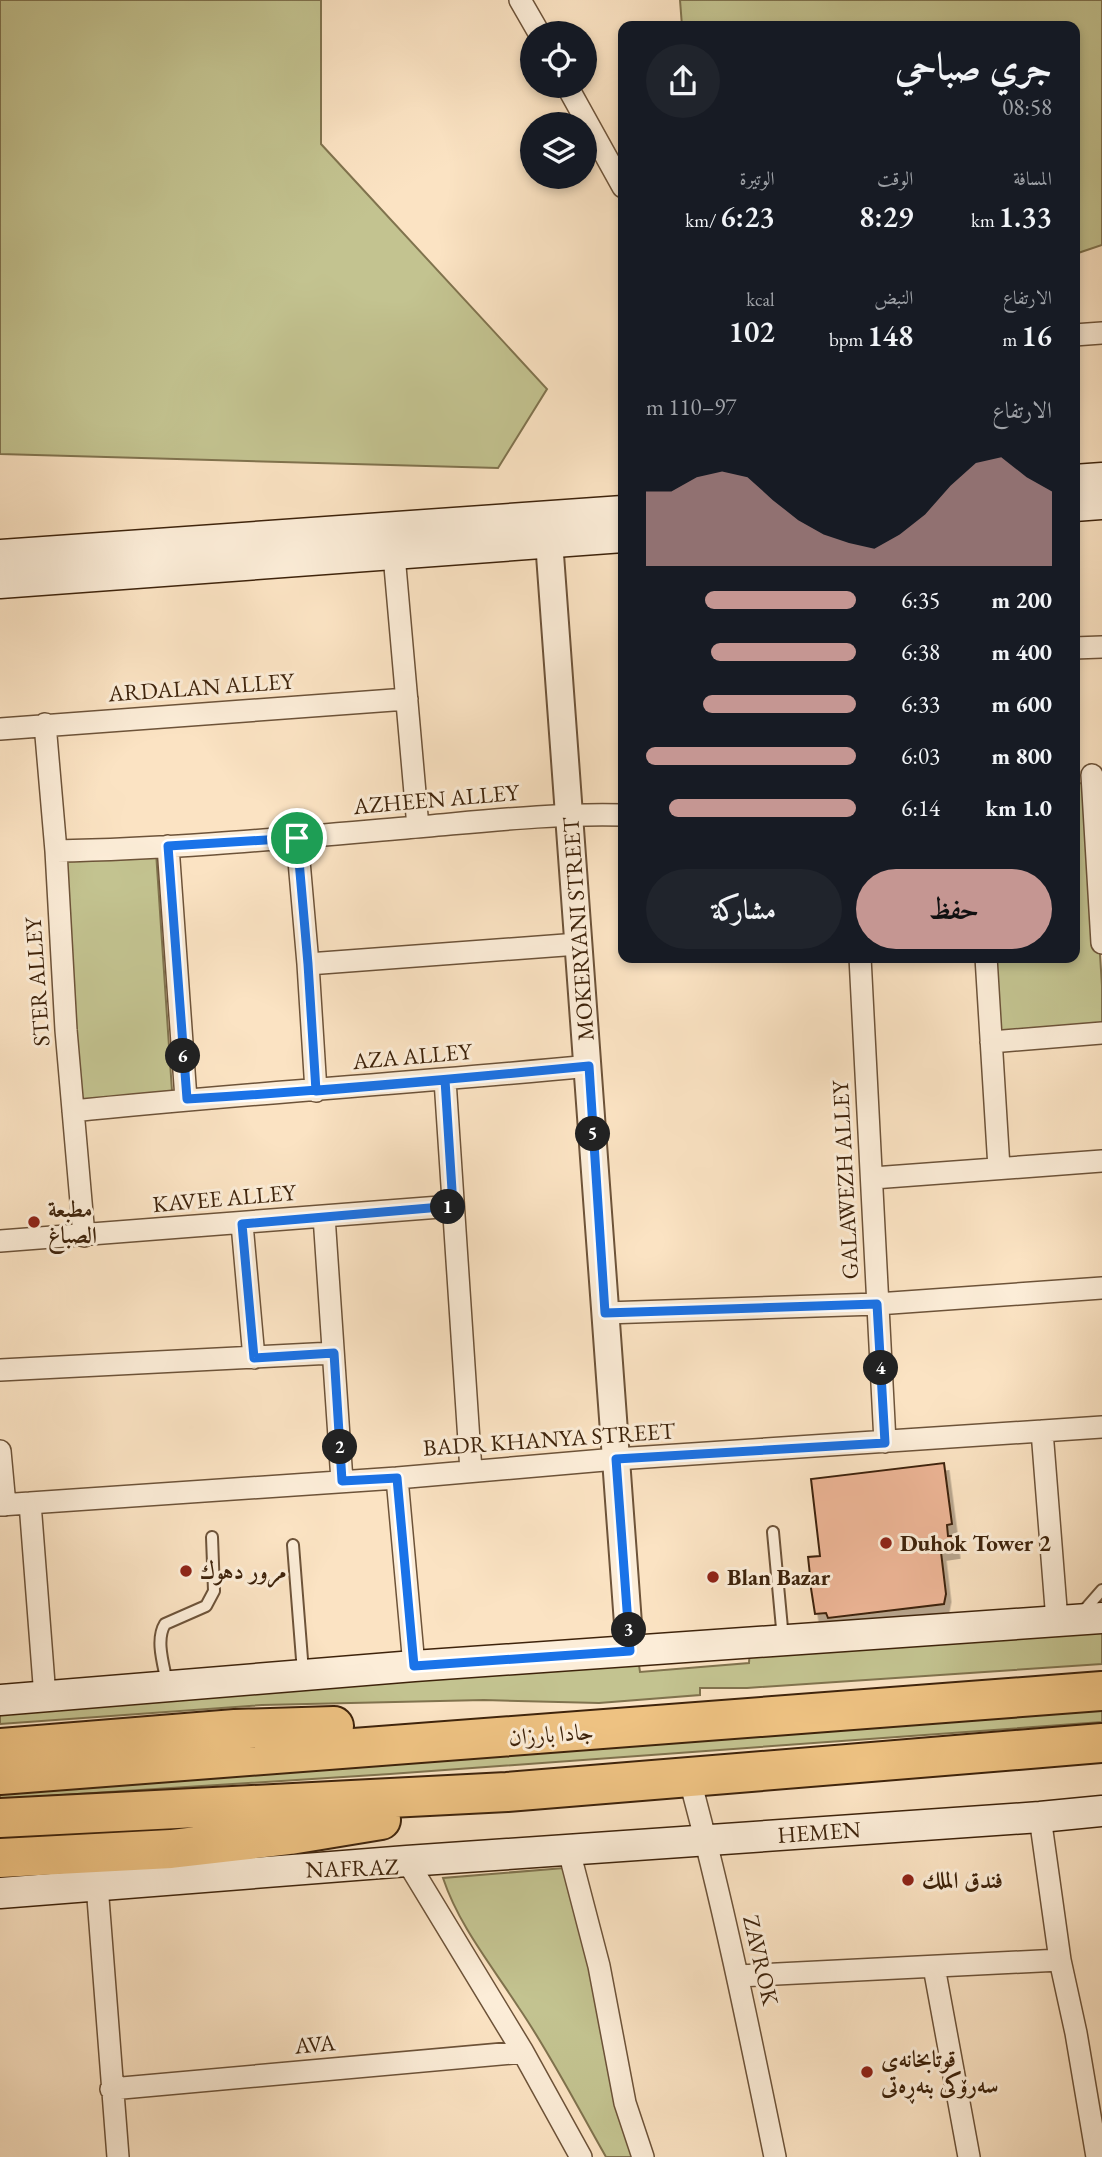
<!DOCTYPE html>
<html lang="ar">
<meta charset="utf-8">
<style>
:root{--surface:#171b24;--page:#20242c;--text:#f1f3f6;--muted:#9ea1a6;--accent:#c59692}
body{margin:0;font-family:"EB Garamond",Amiri,serif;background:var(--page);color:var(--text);direction:rtl;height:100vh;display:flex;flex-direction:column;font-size:26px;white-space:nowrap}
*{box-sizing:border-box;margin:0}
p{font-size:23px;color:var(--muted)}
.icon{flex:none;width:38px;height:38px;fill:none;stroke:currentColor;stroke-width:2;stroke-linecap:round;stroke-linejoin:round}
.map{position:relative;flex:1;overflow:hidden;direction:ltr}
.sheet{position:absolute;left:618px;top:21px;width:462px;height:942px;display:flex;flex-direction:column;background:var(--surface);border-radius:14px;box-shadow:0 4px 10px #0003;direction:rtl}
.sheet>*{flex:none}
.controls{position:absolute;left:520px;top:21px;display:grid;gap:14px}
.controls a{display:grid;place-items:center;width:77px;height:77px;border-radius:50%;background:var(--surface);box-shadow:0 4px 10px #0003;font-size:35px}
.pin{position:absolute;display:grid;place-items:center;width:60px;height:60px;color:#fff;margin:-30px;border:4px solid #fff;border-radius:50%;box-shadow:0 2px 7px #0007}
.km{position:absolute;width:35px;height:35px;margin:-18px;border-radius:50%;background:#222;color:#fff;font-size:19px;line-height:35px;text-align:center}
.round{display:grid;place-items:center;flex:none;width:74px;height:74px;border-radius:37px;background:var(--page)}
.overview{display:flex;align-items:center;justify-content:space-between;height:119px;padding:0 28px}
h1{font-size:38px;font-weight:600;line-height:52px}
.figures{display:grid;grid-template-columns:repeat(3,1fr);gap:10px;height:119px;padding:7px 28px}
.figures div{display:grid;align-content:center}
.figures b{font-size:30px;font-weight:600}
.figures small{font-size:19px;font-weight:400}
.figures p{font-size:19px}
.chart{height:196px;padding:14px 28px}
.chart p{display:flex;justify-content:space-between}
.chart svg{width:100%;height:126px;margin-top:7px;fill:var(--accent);opacity:.7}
.action{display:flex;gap:14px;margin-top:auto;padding:14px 28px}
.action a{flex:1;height:80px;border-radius:42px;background:var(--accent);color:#111;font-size:28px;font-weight:600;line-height:80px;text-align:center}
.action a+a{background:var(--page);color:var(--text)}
ul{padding:0 28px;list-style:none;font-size:23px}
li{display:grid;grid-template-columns:112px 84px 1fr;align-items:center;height:52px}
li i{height:18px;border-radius:9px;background:var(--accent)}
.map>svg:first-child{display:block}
.green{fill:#c3c390;stroke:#80734e;stroke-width:2}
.building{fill:#edb596;stroke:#3e230b;stroke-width:2;filter:url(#shadow)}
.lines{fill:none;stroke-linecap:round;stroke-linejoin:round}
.service-casing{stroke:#6d5339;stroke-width:14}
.minor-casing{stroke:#6d5339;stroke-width:24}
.tertiary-casing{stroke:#6d5339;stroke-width:30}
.secondary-casing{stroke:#3e230b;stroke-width:33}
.motorway-casing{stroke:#3e230b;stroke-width:42}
.service{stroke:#fcedd8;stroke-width:10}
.minor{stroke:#fcedd8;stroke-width:21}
.tertiary{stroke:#fcedd8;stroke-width:26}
.secondary{stroke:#fcedd8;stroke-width:30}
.motorway{stroke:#eec282;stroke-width:38}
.route-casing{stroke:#fff;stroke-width:14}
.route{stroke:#1a73e8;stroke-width:9}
.poi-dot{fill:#8f2418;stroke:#fcedd8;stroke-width:2.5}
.labels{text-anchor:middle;stroke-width:6;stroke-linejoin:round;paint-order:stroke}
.street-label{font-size:23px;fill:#3e230b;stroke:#fcedd8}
.poi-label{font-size:23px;font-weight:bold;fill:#3e230b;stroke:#fcedd8;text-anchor:start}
</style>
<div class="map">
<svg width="1102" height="2157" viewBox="0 0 1102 2157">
<defs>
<filter id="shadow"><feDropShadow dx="4.5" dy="8" stdDeviation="0" flood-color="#0004"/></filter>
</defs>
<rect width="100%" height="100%" fill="#fbe3c3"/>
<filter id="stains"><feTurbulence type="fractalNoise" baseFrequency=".00286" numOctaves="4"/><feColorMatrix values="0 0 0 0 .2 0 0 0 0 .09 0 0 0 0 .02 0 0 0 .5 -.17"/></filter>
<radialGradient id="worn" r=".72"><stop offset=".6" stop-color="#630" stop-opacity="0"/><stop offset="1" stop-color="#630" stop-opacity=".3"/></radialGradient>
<!-- green -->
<path class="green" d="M 0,0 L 321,0 L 321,144 L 547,389 L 498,468 L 0,454 Z
M 680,0 L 1102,0 L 1102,245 L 1075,254 L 1074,26 L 682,26 Z
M 1089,782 L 1102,986 L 1102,1029 L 999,1036 L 995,957 L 1074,957 L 1075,784 Z
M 156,852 L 172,1091 L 81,1100 L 60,858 Z
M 1102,1622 L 1102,1664 L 747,1688 L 700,1688 L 700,1695 L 599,1703 L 484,1700 L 262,1705 L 0,1724 L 0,1707 L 638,1658 L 640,1672 L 749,1663 L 750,1648 Z
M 1102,1705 L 1102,1722 L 390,1774 L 0,1799 L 0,1788 Z
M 564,1868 L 638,2157 L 606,2157 C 578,2108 551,2055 519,2008 C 492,1966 459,1926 443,1878 Z"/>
<!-- building -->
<path class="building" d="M 944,1463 L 952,1524 L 947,1525 L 948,1536 L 953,1536 L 955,1550 L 941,1552 L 946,1594 L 944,1604 L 828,1618 L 826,1613 L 815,1614 L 810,1582 L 820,1576 L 819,1574 L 810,1575 L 808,1557 L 820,1556 L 811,1479 Z"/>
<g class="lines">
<!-- service casing -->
<g class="service-casing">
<path id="service" d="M 773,1532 L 783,1639
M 293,1545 L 303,1672
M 1081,1614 L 1102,1590
M 167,1683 C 164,1666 155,1640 165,1624 L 206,1606 L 214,1591 L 212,1537"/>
</g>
<!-- minor casing -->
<g class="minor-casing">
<path id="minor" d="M 520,0 L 539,33
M 567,86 L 623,187
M 1074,335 L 1102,333
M 394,555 L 418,827
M 1074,648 L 1102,647
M 45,724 L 56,851 L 66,1030 L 84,1236
M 0,729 L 407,699
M 1092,775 L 1102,943
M 297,838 L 308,964 L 316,1091
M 168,846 L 186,1099
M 56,851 C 172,849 289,838 406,828 C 478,822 550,813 623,815
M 860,957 L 885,1442
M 986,957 L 999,1168
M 308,964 L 578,944
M 991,1042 L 1102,1033
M 445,1080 L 471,1471
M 73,1111 C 245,1093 417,1083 589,1066
M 873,1178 L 1102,1161
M 324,1216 L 342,1481
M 242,1224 L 254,1358
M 0,1241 L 453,1206
M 605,1313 L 877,1304 L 1102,1288
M 0,1370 L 333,1353
M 1042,1431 L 1057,1621
M 0,1451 L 5,1505
M 397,1478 L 414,1666
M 30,1503 L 45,1697
M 0,1505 L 397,1478 L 616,1459 L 1102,1427
M 689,1777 C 723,1902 749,2030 775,2157
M 1040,1817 L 1060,1960 L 1076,2033 L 1097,2157
M 569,1851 L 599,1966 L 625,2103 L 643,2157
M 407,1861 L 523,2052 L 581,2157
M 97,1885 L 118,2157
M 934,1967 L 969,2157
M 738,1976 L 1060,1960
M 111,2089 L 523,2052"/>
</g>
<!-- tertiary casing -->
<g class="tertiary-casing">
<path id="tertiary" d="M 549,541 L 630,1651"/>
</g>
<!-- secondary casing -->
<g class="secondary-casing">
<path id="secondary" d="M 1074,480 L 1102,478
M 1074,506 L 1102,504
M 0,555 L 623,511
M 0,583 L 623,537
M 0,1700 L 414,1666 L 1102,1618
M 0,1893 L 407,1861 L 1040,1817 L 1102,1811"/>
</g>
<!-- motorway casing -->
<g class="motorway-casing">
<path id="motorway" d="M 0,1748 L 235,1729 L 334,1726
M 0,1775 L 1102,1691
M 0,1818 L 507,1792 L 1102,1743
M 0,1858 L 171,1849 L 290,1835 L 381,1820"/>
</g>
<!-- service -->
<use href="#service" class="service"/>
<!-- minor -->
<use href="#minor" class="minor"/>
<!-- tertiary -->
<use href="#tertiary" class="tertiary"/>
<!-- secondary -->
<use href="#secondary" class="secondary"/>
<!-- motorway -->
<use href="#motorway" class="motorway"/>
</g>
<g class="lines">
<!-- route casing -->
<g class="route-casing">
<path id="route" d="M 297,838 L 308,964 L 316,1091 L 445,1080 L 453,1206 L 242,1224 L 254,1358 L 334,1353 L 342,1481 L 397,1478 L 414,1666 L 630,1651 L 616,1459 L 885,1443 L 877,1304 L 605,1313 L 589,1066 C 455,1079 321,1091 187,1099 L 168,846 L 297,838"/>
</g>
<!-- route -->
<use href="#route" class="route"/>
</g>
<!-- markers -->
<g class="poi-dot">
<circle cx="34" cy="1222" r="7"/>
<circle cx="886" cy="1543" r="7"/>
<circle cx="186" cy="1571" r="7"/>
<circle cx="713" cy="1577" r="7"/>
<circle cx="908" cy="1880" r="7"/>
<circle cx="867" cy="2072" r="7"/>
</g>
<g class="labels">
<!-- street labels -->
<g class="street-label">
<text transform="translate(201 687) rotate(-4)" y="8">ARDALAN ALLEY</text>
<text transform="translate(436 799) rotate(-5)" y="8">AZHEEN ALLEY</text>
<text transform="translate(578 929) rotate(-94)" y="8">MOKERYANI STREET</text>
<text transform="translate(37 982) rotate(-94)" y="8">STER ALLEY</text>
<text transform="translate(412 1056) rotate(-5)" y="8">AZA ALLEY</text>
<text transform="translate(845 1180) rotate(-93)" y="8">GALAWEZH ALLEY</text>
<text transform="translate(224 1198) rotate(-5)" y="8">KAVEE ALLEY</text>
<text transform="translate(549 1439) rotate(-4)" y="8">BADR KHANYA STREET</text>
<text transform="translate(551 1734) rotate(-4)" y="8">جادا بارزان</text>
<text transform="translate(819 1832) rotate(-4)" y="8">HEMEN</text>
<text transform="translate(352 1868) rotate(-2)" y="8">NAFRAZ</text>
<text transform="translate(761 1960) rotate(77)" y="8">ZAVROK</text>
<text transform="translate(315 2044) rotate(-5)" y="8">AVA</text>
</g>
<!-- poi labels -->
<g class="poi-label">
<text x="48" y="1217">مطبعة<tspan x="48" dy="26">الصباغ</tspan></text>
<text x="900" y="1551">Duhok Tower 2</text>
<text x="200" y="1579">مرور دهوك</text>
<text x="727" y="1585">Blan Bazar</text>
<text x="922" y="1888">فندق الملك</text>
<text x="881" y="2067">قوتابخانەی<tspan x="881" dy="26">سەرۆکی بنەڕەتی</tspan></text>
</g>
</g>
<rect width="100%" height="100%" filter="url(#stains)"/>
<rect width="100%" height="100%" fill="url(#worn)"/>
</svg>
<div class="controls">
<a><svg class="icon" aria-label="locate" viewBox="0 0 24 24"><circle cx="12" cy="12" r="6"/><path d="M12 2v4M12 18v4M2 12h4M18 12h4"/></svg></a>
<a><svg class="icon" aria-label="layers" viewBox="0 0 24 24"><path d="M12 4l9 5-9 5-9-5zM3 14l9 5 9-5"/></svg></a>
</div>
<div class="pin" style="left:297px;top:838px;background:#1e9e55"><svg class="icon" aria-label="arrive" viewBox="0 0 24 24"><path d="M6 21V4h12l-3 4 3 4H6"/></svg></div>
<b class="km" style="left:448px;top:1207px">1</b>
<b class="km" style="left:340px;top:1447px">2</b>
<b class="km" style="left:629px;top:1630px">3</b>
<b class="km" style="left:881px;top:1368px">4</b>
<b class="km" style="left:593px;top:1134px">5</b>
<b class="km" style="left:183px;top:1056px">6</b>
<section class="sheet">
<div class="overview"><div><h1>جري صباحي</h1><p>08:58</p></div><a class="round"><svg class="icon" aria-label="share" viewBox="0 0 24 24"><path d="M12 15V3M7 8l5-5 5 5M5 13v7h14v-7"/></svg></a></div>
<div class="figures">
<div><p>المسافة</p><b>1.33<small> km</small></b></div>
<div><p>الوقت</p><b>8:29</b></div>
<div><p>الوتيرة</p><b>6:23<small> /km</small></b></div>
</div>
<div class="figures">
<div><p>الارتفاع</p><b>16<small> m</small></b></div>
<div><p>النبض</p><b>148<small> bpm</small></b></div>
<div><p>kcal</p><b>102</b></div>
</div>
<div class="chart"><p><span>الارتفاع</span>97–110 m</p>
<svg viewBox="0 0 160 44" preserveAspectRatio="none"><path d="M0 44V18L10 18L20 13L30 11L40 13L50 21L60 28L70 33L80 36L90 38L100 33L110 26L120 16L130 8L140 6L150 13L160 18V44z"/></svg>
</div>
<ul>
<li><b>200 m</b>6:35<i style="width:72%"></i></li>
<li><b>400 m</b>6:38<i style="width:69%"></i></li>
<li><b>600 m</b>6:33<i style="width:73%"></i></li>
<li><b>800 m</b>6:03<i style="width:100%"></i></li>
<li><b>1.0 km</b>6:14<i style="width:89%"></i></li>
</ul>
<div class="action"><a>حفظ</a><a>مشاركة</a></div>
</section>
</div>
